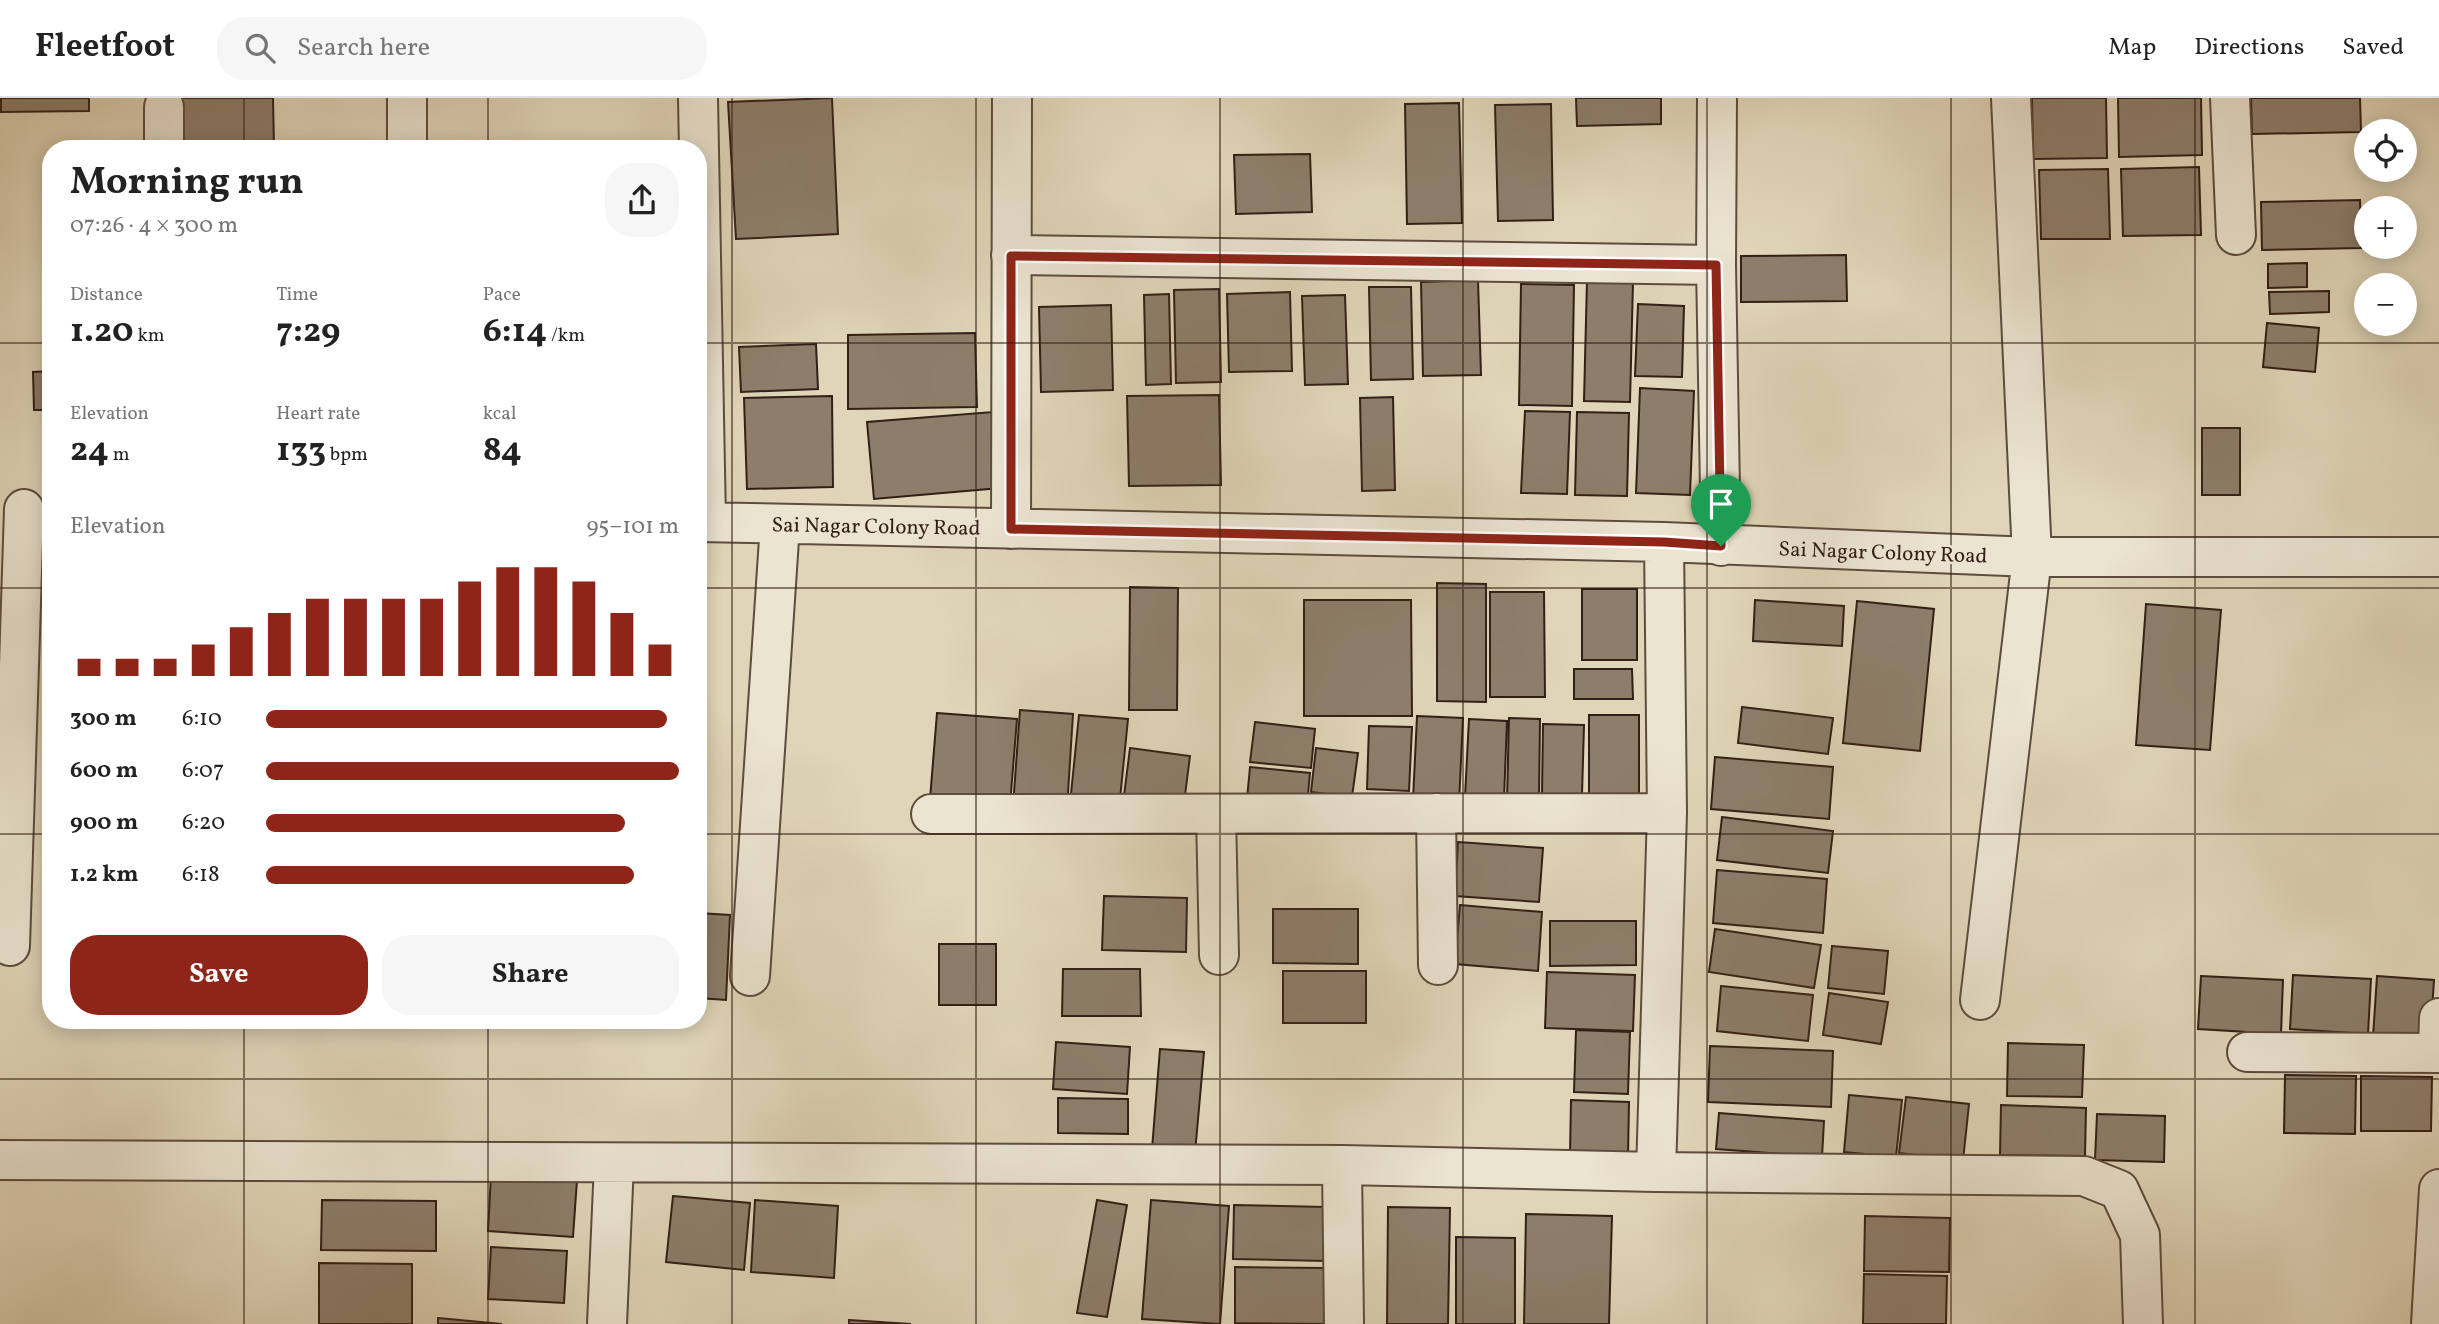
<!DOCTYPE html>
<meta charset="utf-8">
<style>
:root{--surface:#fff;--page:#f6f6f6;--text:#222;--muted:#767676;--line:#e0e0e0;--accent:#8f2418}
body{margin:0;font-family:Vollkorn,serif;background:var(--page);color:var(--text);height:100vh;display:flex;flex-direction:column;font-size:26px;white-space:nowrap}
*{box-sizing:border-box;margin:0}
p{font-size:23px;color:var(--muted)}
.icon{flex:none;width:38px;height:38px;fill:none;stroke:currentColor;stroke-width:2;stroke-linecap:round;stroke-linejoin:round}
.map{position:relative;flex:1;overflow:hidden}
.side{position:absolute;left:42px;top:42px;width:665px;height:889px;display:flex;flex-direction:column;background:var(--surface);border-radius:28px;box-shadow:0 4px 18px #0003}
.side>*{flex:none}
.buttons{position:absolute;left:2354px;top:21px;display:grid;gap:14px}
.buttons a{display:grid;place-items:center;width:63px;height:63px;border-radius:50%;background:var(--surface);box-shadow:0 4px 18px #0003;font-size:35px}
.pin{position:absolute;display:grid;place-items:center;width:60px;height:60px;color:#fff;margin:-72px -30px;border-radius:50% 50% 50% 0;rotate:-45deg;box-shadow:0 0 7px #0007}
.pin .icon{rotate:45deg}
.round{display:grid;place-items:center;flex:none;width:74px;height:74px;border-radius:28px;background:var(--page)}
.overview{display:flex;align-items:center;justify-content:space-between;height:119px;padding:0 28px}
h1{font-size:38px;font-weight:700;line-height:52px}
.figures{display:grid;grid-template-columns:repeat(3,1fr);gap:10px;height:119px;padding:7px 28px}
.figures div{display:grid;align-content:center}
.figures b{font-size:35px;font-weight:700}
.figures small{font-size:19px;font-weight:400}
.figures p{font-size:19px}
.chart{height:196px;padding:14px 28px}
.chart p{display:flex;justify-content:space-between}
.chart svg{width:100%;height:126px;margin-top:7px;stroke:var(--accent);stroke-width:6}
.cta{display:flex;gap:14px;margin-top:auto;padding:14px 28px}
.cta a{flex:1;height:80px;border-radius:28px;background:var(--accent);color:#fff;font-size:28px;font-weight:700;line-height:80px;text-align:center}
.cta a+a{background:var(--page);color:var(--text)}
ul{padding:0 28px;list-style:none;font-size:23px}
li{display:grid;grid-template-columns:112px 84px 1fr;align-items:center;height:52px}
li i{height:18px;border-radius:9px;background:var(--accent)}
header{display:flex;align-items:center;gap:42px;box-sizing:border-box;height:98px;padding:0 35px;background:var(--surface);border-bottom:2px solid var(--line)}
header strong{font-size:33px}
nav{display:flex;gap:38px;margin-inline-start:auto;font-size:24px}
.search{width:490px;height:63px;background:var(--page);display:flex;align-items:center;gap:18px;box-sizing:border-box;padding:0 24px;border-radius:28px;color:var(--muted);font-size:26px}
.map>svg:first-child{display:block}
.building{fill:#8d7e6b;stroke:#331f17;stroke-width:2}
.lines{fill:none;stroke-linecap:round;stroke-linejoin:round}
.minor-casing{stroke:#5e4c3f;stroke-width:42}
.minor{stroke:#ebe4d1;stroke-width:38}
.route-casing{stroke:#fff;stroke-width:14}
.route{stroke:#8f2418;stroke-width:9}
.grid{fill:none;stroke:#331f17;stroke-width:2;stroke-opacity:0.55}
.labels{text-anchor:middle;stroke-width:5;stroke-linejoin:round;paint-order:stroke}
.street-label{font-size:21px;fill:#331f17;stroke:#ebe4d1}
</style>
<header>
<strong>Fleetfoot</strong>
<div class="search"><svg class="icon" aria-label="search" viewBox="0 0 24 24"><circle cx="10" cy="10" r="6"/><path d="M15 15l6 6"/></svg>Search here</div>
<nav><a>Map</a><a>Directions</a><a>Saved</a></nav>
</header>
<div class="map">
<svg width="2439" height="1226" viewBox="0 0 2439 1226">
<rect width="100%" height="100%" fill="#e0d5b8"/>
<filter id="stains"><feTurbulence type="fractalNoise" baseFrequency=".00286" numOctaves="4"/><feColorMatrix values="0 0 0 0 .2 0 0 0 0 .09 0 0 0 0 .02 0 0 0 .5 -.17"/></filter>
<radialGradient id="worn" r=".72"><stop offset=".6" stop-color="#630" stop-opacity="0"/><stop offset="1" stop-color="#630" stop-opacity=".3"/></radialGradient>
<!-- building -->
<path class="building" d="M 1,0 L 89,0 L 89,13 L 1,14 Z
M 181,0 L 273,0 L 274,51 L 182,51 Z
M 832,0 L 838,136 L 736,141 L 728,4 Z
M 1576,0 L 1661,0 L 1661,26 L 1577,28 Z
M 2032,0 L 2106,0 L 2107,60 L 2033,61 Z
M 2118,0 L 2201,0 L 2202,57 L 2119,59 Z
M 2251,0 L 2360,0 L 2361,34 L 2252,36 Z
M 1459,5 L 1462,125 L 1407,126 L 1405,6 Z
M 1551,6 L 1553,122 L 1498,123 L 1495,7 Z
M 1310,56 L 1312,114 L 1236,116 L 1234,57 Z
M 2199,69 L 2201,137 L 2123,138 L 2121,71 Z
M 2108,71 L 2110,141 L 2041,141 L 2039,72 Z
M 2360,102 L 2361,150 L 2262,152 L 2261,104 Z
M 1846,157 L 1847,203 L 1741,204 L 1741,158 Z
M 2307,165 L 2307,189 L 2268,190 L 2268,166 Z
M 1478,182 L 1481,277 L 1423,278 L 1421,184 Z
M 1587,182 L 1633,184 L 1630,304 L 1584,303 Z
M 1521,186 L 1574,187 L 1572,308 L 1519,307 Z
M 1369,189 L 1411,189 L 1413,281 L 1371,282 Z
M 1219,191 L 1221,284 L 1176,285 L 1174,192 Z
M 2329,193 L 2329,214 L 2270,216 L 2269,194 Z
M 1290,194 L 1292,273 L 1229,274 L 1227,196 Z
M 1169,196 L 1171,286 L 1146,287 L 1144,197 Z
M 1345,197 L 1348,286 L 1305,287 L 1302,198 Z
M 1638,206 L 1684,208 L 1682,279 L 1635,278 Z
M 1111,207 L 1113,292 L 1041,294 L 1039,209 Z
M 2267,225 L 2319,230 L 2315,274 L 2263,269 Z
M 975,235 L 977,309 L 848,311 L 848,237 Z
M 816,246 L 818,291 L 741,294 L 739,249 Z
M 51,273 L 51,312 L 34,312 L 33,274 Z
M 1640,290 L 1694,293 L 1690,397 L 1636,395 Z
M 1219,297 L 1221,387 L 1129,388 L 1127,298 Z
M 832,298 L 833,389 L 747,391 L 744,300 Z
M 1393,299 L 1395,392 L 1362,393 L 1360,300 Z
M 1525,313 L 1570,314 L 1567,396 L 1521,395 Z
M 993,314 L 1000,390 L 874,401 L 867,324 Z
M 1577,314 L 1629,315 L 1627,398 L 1575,397 Z
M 2202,330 L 2240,330 L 2240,397 L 2202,397 Z
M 1437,485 L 1486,486 L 1486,604 L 1437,603 Z
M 1130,489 L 1178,490 L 1177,612 L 1129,612 Z
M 1582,491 L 1637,491 L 1637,562 L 1582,562 Z
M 1490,494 L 1544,494 L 1545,599 L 1490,599 Z
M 1304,502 L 1411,502 L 1412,618 L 1304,618 Z
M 1755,502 L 1844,508 L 1842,548 L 1753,543 Z
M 1857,503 L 1934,511 L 1920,653 L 1843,645 Z
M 2146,506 L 2221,512 L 2210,652 L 2136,647 Z
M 1574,571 L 1632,571 L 1633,601 L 1574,601 Z
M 1742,609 L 1833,620 L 1828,656 L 1738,645 Z
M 1020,612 L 1073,616 L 1067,711 L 1013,708 Z
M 937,615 L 1017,621 L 1010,707 L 930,701 Z
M 1079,617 L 1128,621 L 1120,701 L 1071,696 Z
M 1589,617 L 1639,617 L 1639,703 L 1589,703 Z
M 1417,618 L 1463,620 L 1459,705 L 1413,702 Z
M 1509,620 L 1540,621 L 1539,703 L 1507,702 Z
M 1469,621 L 1507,623 L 1504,701 L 1465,699 Z
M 1255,624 L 1315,631 L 1311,670 L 1250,664 Z
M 1543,626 L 1584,627 L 1582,697 L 1542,697 Z
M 1369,628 L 1412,629 L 1409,693 L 1367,691 Z
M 1130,650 L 1190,658 L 1184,705 L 1124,698 Z
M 1316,650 L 1358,655 L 1352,699 L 1311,694 Z
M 1715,659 L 1833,669 L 1829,721 L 1711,711 Z
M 1250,669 L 1310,675 L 1307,707 L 1247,701 Z
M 1722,719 L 1833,733 L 1828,775 L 1717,762 Z
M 1458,744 L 1543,750 L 1539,804 L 1455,798 Z
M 1717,772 L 1827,781 L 1823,835 L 1713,825 Z
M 1104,798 L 1187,800 L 1186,854 L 1102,852 Z
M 1460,807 L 1542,814 L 1538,873 L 1455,866 Z
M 1273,811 L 1358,811 L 1358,866 L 1273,865 Z
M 698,815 L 730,817 L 726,902 L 698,900 Z
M 1550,823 L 1636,823 L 1636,867 L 1550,868 Z
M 1715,831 L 1821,847 L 1814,890 L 1709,874 Z
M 939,846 L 996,846 L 996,907 L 939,907 Z
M 1832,848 L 1888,853 L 1884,896 L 1828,890 Z
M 1063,871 L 1140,871 L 1141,918 L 1062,918 Z
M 1283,873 L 1366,873 L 1366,925 L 1283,925 Z
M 1547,874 L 1635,877 L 1633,933 L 1545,930 Z
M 2293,877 L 2371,881 L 2368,936 L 2290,931 Z
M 2201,878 L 2283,882 L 2281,936 L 2198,931 Z
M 2377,878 L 2434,882 L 2430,943 L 2373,939 Z
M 1721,888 L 1813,897 L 1808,943 L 1717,933 Z
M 1829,895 L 1888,904 L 1881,946 L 1823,937 Z
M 1576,932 L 1630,934 L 1628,996 L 1574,994 Z
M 1056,944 L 1130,949 L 1127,996 L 1053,991 Z
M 2008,945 L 2084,947 L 2082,999 L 2007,998 Z
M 1710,948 L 1833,953 L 1831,1009 L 1708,1004 Z
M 1160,951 L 1204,954 L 1195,1055 L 1152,1051 Z
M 2285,977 L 2356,978 L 2355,1036 L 2284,1035 Z
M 2361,978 L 2432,979 L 2431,1033 L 2361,1033 Z
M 1849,997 L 1902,1002 L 1896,1059 L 1844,1054 Z
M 1906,999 L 1969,1006 L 1963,1063 L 1899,1055 Z
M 1058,1000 L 1128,1001 L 1128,1036 L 1058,1035 Z
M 1571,1002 L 1629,1004 L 1628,1059 L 1570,1057 Z
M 2001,1007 L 2086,1010 L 2085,1058 L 2000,1057 Z
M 1719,1015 L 1824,1023 L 1822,1059 L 1716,1051 Z
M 2097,1016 L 2165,1018 L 2164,1064 L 2095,1062 Z
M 491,1077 L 577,1082 L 573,1139 L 488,1133 Z
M 673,1098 L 750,1105 L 744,1172 L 666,1164 Z
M 322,1102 L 436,1103 L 436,1153 L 321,1152 Z
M 755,1102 L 838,1108 L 834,1180 L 751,1174 Z
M 1097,1102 L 1127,1107 L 1107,1219 L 1077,1215 Z
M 1151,1102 L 1229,1108 L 1220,1226 L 1142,1221 Z
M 1234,1107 L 1326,1109 L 1325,1163 L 1233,1161 Z
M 1388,1109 L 1450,1110 L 1448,1226 L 1387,1226 Z
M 1526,1116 L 1612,1118 L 1609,1226 L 1524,1226 Z
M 1865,1118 L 1950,1120 L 1949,1174 L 1864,1173 Z
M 1456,1139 L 1515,1140 L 1515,1226 L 1456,1226 Z
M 491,1149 L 567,1153 L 564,1205 L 488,1201 Z
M 319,1165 L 412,1166 L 412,1226 L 319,1226 Z
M 1235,1169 L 1326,1170 L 1326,1226 L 1235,1225 Z
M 1864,1176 L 1947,1178 L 1946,1226 L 1863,1226 Z
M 438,1220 L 502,1226 L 438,1226 Z
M 849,1222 L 911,1226 L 849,1226 Z"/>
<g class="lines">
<!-- minor casing -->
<g class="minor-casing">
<path id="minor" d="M 407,0 L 407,51
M 698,0 L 706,424
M 1717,0 L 1716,167 L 1721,448
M 2230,0 L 2236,137
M 164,51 L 164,9
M 1011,157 L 1716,167
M 698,424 L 1664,444 L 2032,459 L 2439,459
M 1011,431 L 1012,0
M 1436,715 L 1438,867
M 931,716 L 1667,715
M 1216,716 L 1219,857
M 10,848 L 24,411
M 750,878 L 780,426
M 1980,902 L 2032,459 L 2011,0
M 2247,954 L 2439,955
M 2438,955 L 2439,920
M 0,1062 L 1342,1067 L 1656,1074 L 2084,1078 L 2119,1092 L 2140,1137 L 2143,1226
M 1342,1067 L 1344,1226
M 1656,1074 L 1667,715 L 1664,444
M 607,1226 L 614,1065
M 2431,1226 L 2439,1091"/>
</g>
<!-- minor -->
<use href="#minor" class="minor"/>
</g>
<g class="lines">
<!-- route casing -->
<g class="route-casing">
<path id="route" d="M 1011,158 L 1716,167 L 1721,448 L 1664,444 L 1011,431 Z"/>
</g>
<!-- route -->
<use href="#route" class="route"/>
</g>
<!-- grid -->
<path class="grid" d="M 244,0 L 244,51M 488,0 L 488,51M 732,0 L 732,1226M 976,0 L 976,1226M 1220,0 L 1220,1226M 1463,0 L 1463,1226M 1707,0 L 1707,1226M 1951,0 L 1951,1226M 2195,0 L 2195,1226M 0,245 L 51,245M 698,245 L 2439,245M 0,490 L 51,490M 698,490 L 2439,490M 0,736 L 51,736M 698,736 L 2439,736M 244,922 L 244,1226M 488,922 L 488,1226M 0,981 L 2439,981"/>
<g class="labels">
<!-- street labels -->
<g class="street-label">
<text transform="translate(876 428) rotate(1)" y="7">Sai Nagar Colony Road</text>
<text transform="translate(1883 454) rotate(2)" y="7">Sai Nagar Colony Road</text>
</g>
</g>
<rect width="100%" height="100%" filter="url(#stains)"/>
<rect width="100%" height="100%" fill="url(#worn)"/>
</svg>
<div class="buttons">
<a><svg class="icon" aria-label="locate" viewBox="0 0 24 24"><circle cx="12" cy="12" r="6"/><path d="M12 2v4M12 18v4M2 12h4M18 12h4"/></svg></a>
<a>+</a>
<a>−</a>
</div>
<div class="pin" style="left:1721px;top:448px;background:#1e9e55"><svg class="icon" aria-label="arrive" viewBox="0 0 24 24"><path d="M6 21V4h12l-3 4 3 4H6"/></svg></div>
<section class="side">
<div class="overview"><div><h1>Morning run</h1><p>07:26 · 4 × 300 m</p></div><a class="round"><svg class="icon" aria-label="share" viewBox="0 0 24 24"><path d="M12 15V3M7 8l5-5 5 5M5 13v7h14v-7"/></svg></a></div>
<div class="figures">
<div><p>Distance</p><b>1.20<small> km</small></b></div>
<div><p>Time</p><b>7:29</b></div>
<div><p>Pace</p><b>6:14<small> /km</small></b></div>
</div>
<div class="figures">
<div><p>Elevation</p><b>24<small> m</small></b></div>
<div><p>Heart rate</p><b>133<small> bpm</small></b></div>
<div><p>kcal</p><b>84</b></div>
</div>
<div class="chart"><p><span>Elevation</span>95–101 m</p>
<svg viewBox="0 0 160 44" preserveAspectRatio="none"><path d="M5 44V38M15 44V38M25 44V38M35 44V33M45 44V27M55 44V22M65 44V17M75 44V17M85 44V17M95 44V17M105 44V11M115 44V6M125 44V6M135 44V11M145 44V22M155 44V33"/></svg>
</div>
<ul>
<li><b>300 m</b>6:10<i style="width:97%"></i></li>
<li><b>600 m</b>6:07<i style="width:100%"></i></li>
<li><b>900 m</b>6:20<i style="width:87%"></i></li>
<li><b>1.2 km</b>6:18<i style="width:89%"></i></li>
</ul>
<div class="cta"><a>Save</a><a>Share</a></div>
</section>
</div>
